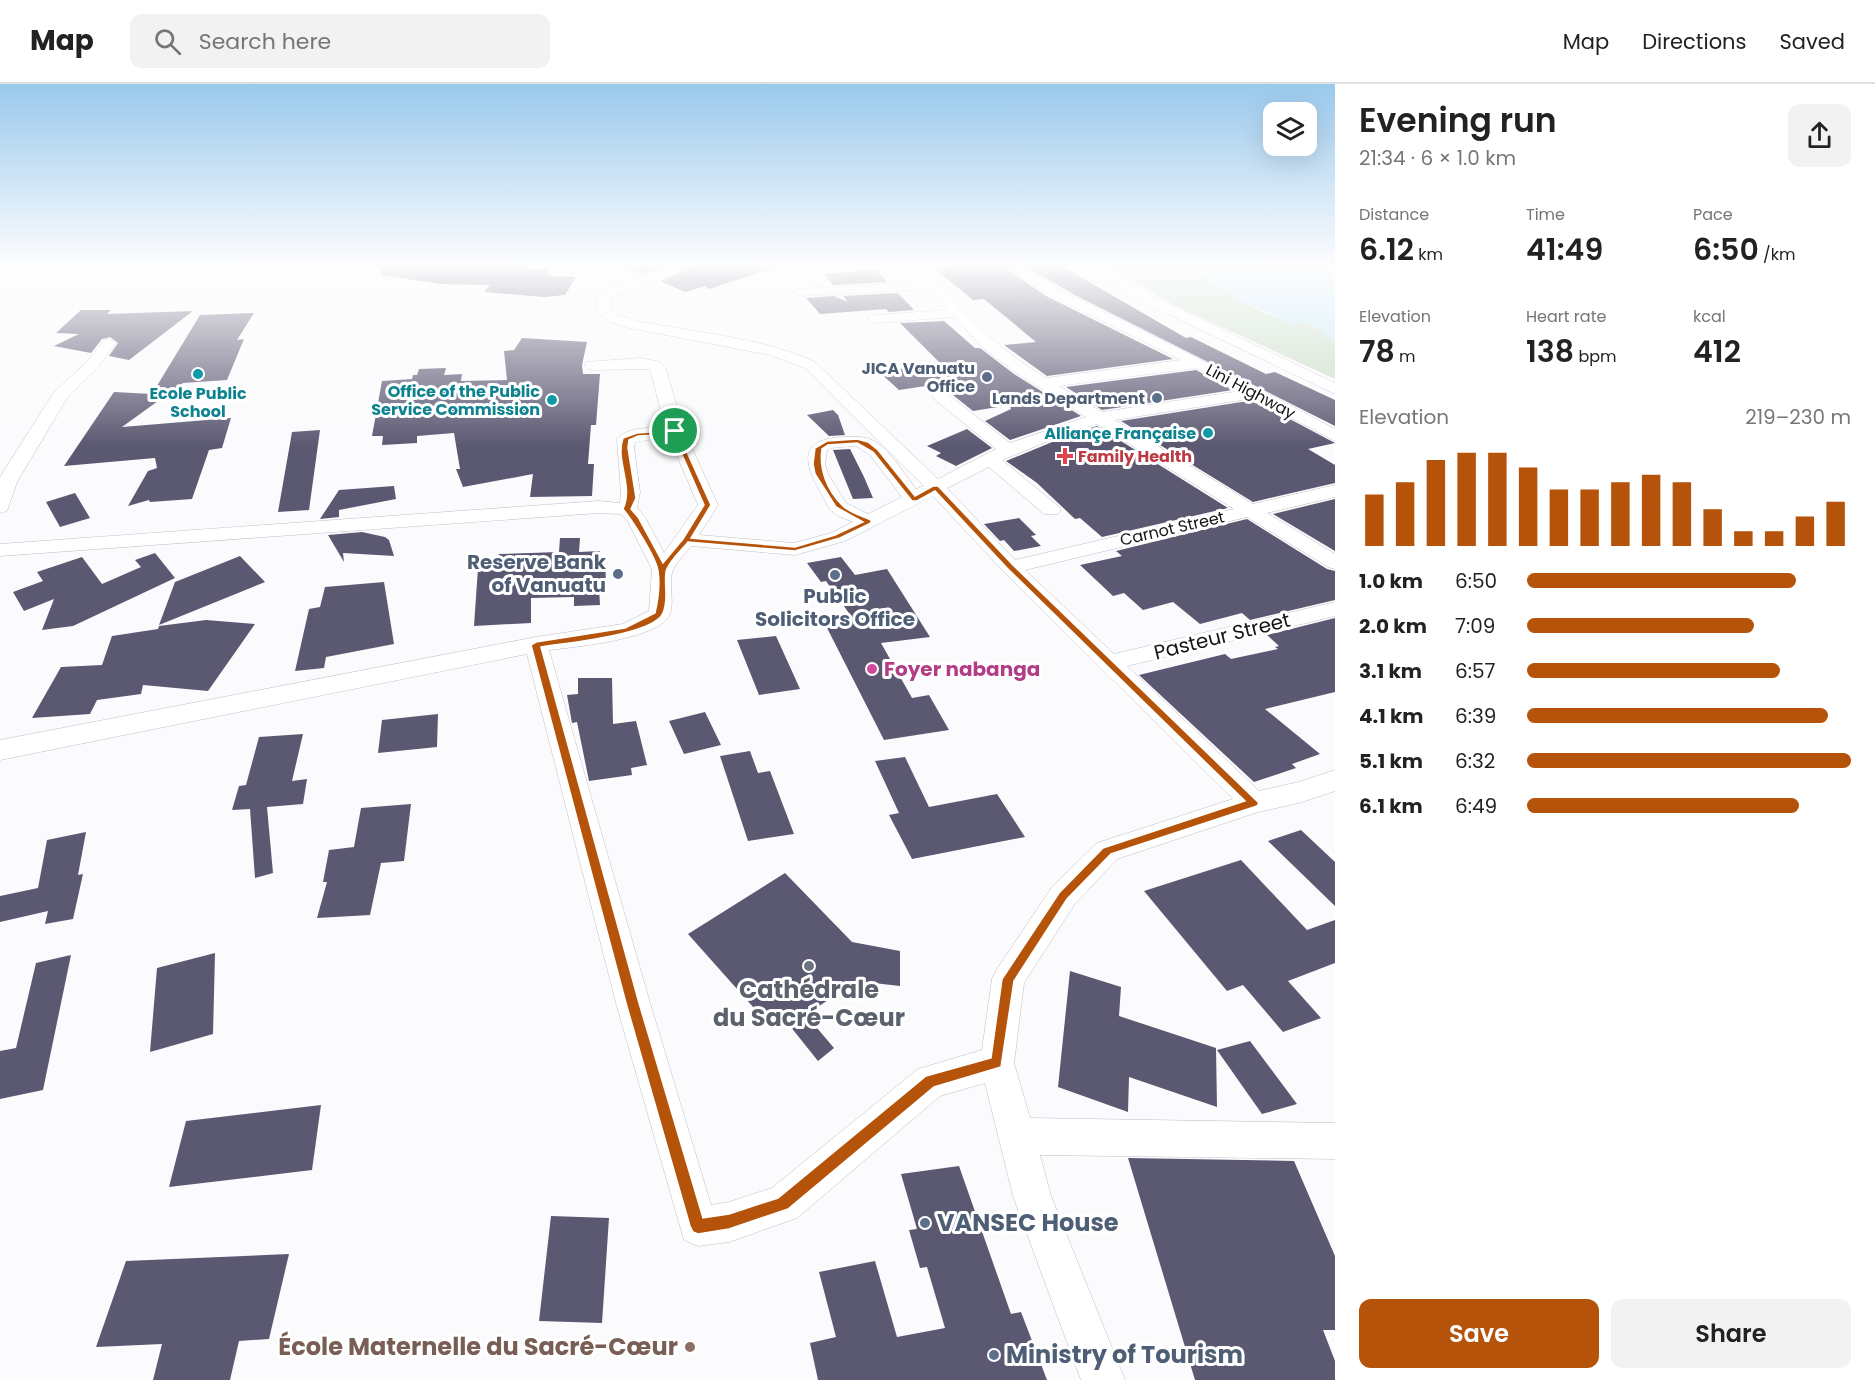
<!DOCTYPE html>
<meta charset="utf-8">
<style>
:root{--surface:#fff;--page:#f2f2f2;--text:#222;--muted:#767676;--line:#e0e0e0;--accent:#b45309}
body{margin:0;font-family:Poppins,sans-serif;background:var(--page);color:var(--text);height:100vh;display:flex;flex-direction:column;font-size:22px;white-space:nowrap}
*{box-sizing:border-box;margin:0}
p{font-size:20px;color:var(--muted)}
.icon{flex:none;width:33px;height:33px;fill:none;stroke:currentColor;stroke-width:2;stroke-linecap:round;stroke-linejoin:round}
.map{position:relative;flex:1;overflow:hidden}
.side{display:flex;flex-direction:column;background:var(--surface);width:540px}
.side>*{flex:none}
.controls{position:absolute;left:1263px;top:18px;display:grid;gap:12px}
.controls a{display:grid;place-items:center;width:54px;height:54px;border-radius:12px;background:var(--surface);box-shadow:0 6px 24px #0002;font-size:30px}
.pin{position:absolute;display:grid;place-items:center;width:51px;height:51px;color:#fff;margin:-26px;border:3px solid #fff;border-radius:50%;box-shadow:0 2px 6px #0007}
.round{display:grid;place-items:center;flex:none;width:63px;height:63px;border-radius:12px;background:var(--page)}
.overview{display:flex;align-items:center;justify-content:space-between;height:102px;padding:0 24px}
h1{font-size:33px;font-weight:600;line-height:45px}
.stats{display:grid;grid-template-columns:repeat(3,1fr);gap:9px;height:102px;padding:6px 24px}
.stats div{display:grid;align-content:center}
.stats b{font-size:30px;font-weight:600}
.stats small{font-size:16px;font-weight:400}
.stats p{font-size:16px}
.chart{height:168px;padding:12px 24px}
.chart p{display:flex;justify-content:space-between}
.chart svg{width:100%;height:108px;margin-top:6px;stroke:var(--accent);stroke-width:6}
.button{display:flex;gap:12px;margin-top:auto;padding:12px 24px}
.button a{flex:1;height:69px;border-radius:12px;background:var(--accent);color:#fff;font-size:24px;font-weight:600;line-height:69px;text-align:center}
.button a+a{background:var(--page);color:var(--text)}
ul{padding:0 24px;list-style:none;font-size:20px}
li{display:grid;grid-template-columns:96px 72px 1fr;align-items:center;height:45px}
li i{height:15px;border-radius:8px;background:var(--accent)}
header{display:flex;align-items:center;gap:36px;box-sizing:border-box;height:84px;padding:0 30px;background:var(--surface);border-bottom:2px solid var(--line)}
header strong{font-size:28px}
nav{display:flex;gap:33px;margin-inline-start:auto;font-size:21px}
.search{width:420px;height:54px;background:var(--page);display:flex;align-items:center;gap:15px;box-sizing:border-box;padding:0 21px;border-radius:12px;color:var(--muted);font-size:22px}
main{display:flex;flex:1;min-height:0}
.map>svg:first-child{display:block}
.green{fill:#c9ddc7}
.water{fill:#c5e9f5}
.building{fill:#5b5872}
.lines{fill:none;stroke-linecap:round;stroke-linejoin:round}
.minor-casing{stroke:#bebdc8;stroke-width:1}
.minor{fill:#fff;fill-rule:evenodd}
.route{fill:#b45309;stroke:#fff;stroke-width:1.5;fill-rule:evenodd}
.culture-dot{fill:#0f9aa8;stroke:#fff;stroke-width:2}
.service-dot{fill:#5c6f8a;stroke:#fff;stroke-width:2}
.health-dot{fill:#e0444e;stroke:#fff;stroke-width:2}
.hotel-dot{fill:#d1479c;stroke:#fff;stroke-width:2}
.worship-dot{fill:#6b7280;stroke:#fff;stroke-width:2}
.education-dot{fill:#8d6e63;stroke:#fff;stroke-width:2}
.labels{text-anchor:middle;stroke-width:6;stroke-linejoin:round;paint-order:stroke}
.far-service-label{font-size:16px;font-weight:bold;fill:#4e5e75;stroke:#fff;text-anchor:end}
.far-culture-label{font-size:16px;font-weight:bold;fill:#0d838f;stroke:#fff;text-anchor:end}
.far-street-label{font-size:16px;fill:#151519;stroke:#fff}
.far-health-label{font-size:16px;font-weight:bold;fill:#be3a42;stroke:#fff;text-anchor:start}
.service-label{font-size:20px;font-weight:bold;fill:#4e5e75;stroke:#fff;text-anchor:end}
.street-label{font-size:20px;fill:#151519;stroke:#fff}
.hotel-label{font-size:20px;font-weight:bold;fill:#b23c85;stroke:#fff;text-anchor:start}
.near-worship-label{font-size:24px;font-weight:bold;fill:#5b616d;stroke:#fff}
.near-service-label{font-size:24px;font-weight:bold;fill:#4e5e75;stroke:#fff;text-anchor:start}
.near-education-label{font-size:24px;font-weight:bold;fill:#785e54;stroke:#fff;text-anchor:end}
</style>
<header>
<strong>Map</strong>
<div class="search"><svg class="icon" aria-label="search" viewBox="0 0 24 24"><circle cx="10" cy="10" r="6"/><path d="M15 15l6 6"/></svg>Search here</div>
<nav><a>Map</a><a>Directions</a><a>Saved</a></nav>
</header>
<main>
<div class="map">
<svg width="1335" height="1296" viewBox="0 0 1335 1296">
<rect width="100%" height="100%" fill="#fbfbfd"/>
<!-- green -->
<path class="green" d="M 1104,180 L 1187,180 L 1239,216 L 1261,227 L 1294,240 L 1301,238 L 1327,248 L 1322,250 L 1335,256 L 1335,295 L 1176,222 Z"/>
<!-- water -->
<path class="water" d="M 1187,180 L 1335,180 L 1335,256 L 1321,250 L 1326,248 L 1301,238 L 1294,240 L 1239,216 Z"/>
<!-- building -->
<path class="building" d="M 381,180 L 518,180 L 524,181 L 524,185 L 550,185 L 548,192 L 576,193 L 565,211 L 544,213 L 484,208 L 490,201 L 440,200 L 381,191 Z
M 620,180 L 673,180 L 643,190 Z
M 702,180 L 772,180 L 773,184 L 709,205 L 705,202 L 685,208 L 660,197 Z
M 977,180 L 999,180 L 1046,212 L 1173,275 L 1047,292 L 1004,261 L 1036,258 L 984,215 L 973,216 L 934,184 Z
M 1016,180 L 1058,180 L 1186,254 L 1191,253 L 1266,290 L 1275,288 L 1335,316 L 1335,342 L 1075,211 L 1030,185 Z
M 876,186 L 887,198 L 833,201 L 824,190 Z
M 898,209 L 914,226 L 889,228 L 886,225 L 820,230 L 806,214 L 834,212 L 848,218 L 843,212 Z
M 81,226 L 111,226 L 107,230 L 193,227 L 129,276 L 109,272 L 118,259 L 110,253 L 102,255 L 91,269 L 54,262 L 79,250 L 56,249 Z
M 254,229 L 237,256 L 244,255 L 227,296 L 183,299 L 122,343 L 231,334 L 222,364 L 209,366 L 192,415 L 150,418 L 149,416 L 128,422 L 148,387 L 157,384 L 155,374 L 64,382 L 114,308 L 152,310 L 200,231 Z
M 944,237 L 975,264 L 980,264 L 1014,290 L 1081,332 L 1010,356 L 985,337 L 1011,325 L 1010,321 L 973,327 L 939,300 L 899,306 L 878,287 L 942,281 L 900,239 Z
M 522,254 L 587,258 L 582,281 L 583,290 L 600,290 L 596,341 L 591,341 L 588,380 L 594,380 L 592,412 L 530,413 L 533,390 L 463,403 L 456,385 L 460,385 L 454,349 L 417,352 L 417,359 L 382,361 L 383,352 L 372,352 L 382,297 L 412,295 L 413,291 L 417,291 L 419,285 L 446,284 L 444,291 L 462,290 L 461,297 L 507,296 L 504,267 L 514,266 Z
M 1196,286 L 1233,306 L 1102,326 L 1066,303 Z
M 1254,316 L 1335,359 L 1308,365 L 1335,381 L 1335,399 L 1253,418 L 1121,337 Z
M 833,326 L 838,331 L 845,351 L 829,352 L 807,331 Z
M 1097,342 L 1228,424 L 1102,453 L 1080,434 L 1075,435 L 1037,399 L 1006,377 L 1074,349 Z
M 967,345 L 992,364 L 956,382 L 936,372 L 941,369 L 927,362 Z
M 320,346 L 309,426 L 278,428 L 292,348 Z
M 850,365 L 864,393 L 873,414 L 853,415 L 833,366 Z
M 394,402 L 396,415 L 339,426 L 339,433 L 320,435 L 339,406 Z
M 75,409 L 90,434 L 60,443 L 46,418 Z
M 1335,415 L 1335,467 L 1273,430 Z
M 1019,434 L 1036,451 L 1031,452 L 1041,462 L 1014,467 L 1004,456 L 1000,457 L 984,440 Z
M 1247,435 L 1327,485 L 1335,487 L 1335,516 L 1250,536 L 1242,529 L 1200,540 L 1173,518 L 1143,526 L 1124,509 L 1113,512 L 1080,481 L 1122,472 L 1116,467 Z
M 362,448 L 385,453 L 389,456 L 394,472 L 343,469 L 344,478 L 328,451 Z
M 560,454 L 580,454 L 579,468 L 600,467 L 600,472 L 605,471 L 606,503 L 599,503 L 600,521 L 574,522 L 574,513 L 531,514 L 531,539 L 474,542 L 478,484 L 495,483 L 499,470 L 559,468 Z
M 155,469 L 175,494 L 73,542 L 42,546 L 54,515 L 24,527 L 13,508 L 43,497 L 37,488 L 82,473 L 102,500 L 141,483 L 135,476 Z
M 240,472 L 265,498 L 159,541 L 175,498 Z
M 841,473 L 855,491 L 887,485 L 930,553 L 881,559 L 912,614 L 929,611 L 949,646 L 884,656 L 823,536 L 851,532 L 826,497 L 821,498 L 807,479 Z
M 384,498 L 394,560 L 326,573 L 324,584 L 295,587 L 309,525 L 320,523 L 325,503 Z
M 1335,534 L 1335,608 L 1265,625 L 1320,670 L 1292,680 L 1296,684 L 1254,698 L 1139,591 L 1225,570 L 1231,575 L 1278,565 L 1275,563 L 1279,562 L 1267,551 Z
M 206,536 L 255,540 L 208,607 L 143,601 L 141,610 L 97,616 L 90,630 L 32,634 L 61,583 L 102,581 L 112,552 L 158,545 L 159,542 Z
M 776,552 L 800,605 L 759,611 L 737,556 Z
M 578,594 L 612,594 L 613,640 L 636,637 L 647,681 L 631,684 L 632,691 L 589,697 L 577,638 L 572,639 L 567,611 L 578,610 Z
M 705,628 L 721,661 L 684,670 L 669,637 Z
M 438,630 L 437,663 L 378,669 L 382,636 Z
M 303,650 L 292,697 L 307,695 L 303,720 L 267,723 L 273,789 L 255,794 L 250,725 L 232,726 L 239,702 L 246,701 L 259,653 Z
M 750,667 L 758,689 L 770,687 L 794,750 L 748,757 L 720,672 Z
M 905,673 L 929,723 L 997,710 L 1025,753 L 912,775 L 889,731 L 899,729 L 875,677 Z
M 411,720 L 404,777 L 381,779 L 370,831 L 317,834 L 327,798 L 323,798 L 329,766 L 354,763 L 361,724 Z
M 1301,746 L 1335,778 L 1335,822 L 1268,757 Z
M 86,748 L 78,791 L 83,790 L 73,835 L 45,840 L 48,827 L 0,838 L 0,812 L 38,804 L 47,756 Z
M 1241,776 L 1307,846 L 1335,836 L 1335,879 L 1288,897 L 1321,934 L 1283,948 L 1243,901 L 1227,907 L 1144,807 Z
M 785,789 L 852,858 L 900,867 L 900,902 L 856,897 L 806,931 L 834,964 L 818,977 L 782,932 L 770,942 L 688,850 Z
M 215,869 L 213,950 L 150,968 L 157,884 Z
M 71,871 L 43,1006 L 0,1015 L 0,967 L 16,964 L 36,879 Z
M 1070,887 L 1121,903 L 1119,932 L 1216,964 L 1217,1023 L 1129,993 L 1128,1028 L 1058,1003 Z
M 1250,957 L 1297,1020 L 1262,1030 L 1217,966 Z
M 321,1021 L 312,1086 L 169,1103 L 186,1037 Z
M 1128,1074 L 1294,1077 L 1335,1172 L 1335,1246 L 1323,1246 L 1335,1277 L 1335,1296 L 1195,1296 Z
M 959,1082 L 1011,1230 L 1021,1228 L 1047,1296 L 818,1296 L 810,1259 L 836,1253 L 819,1188 L 875,1177 L 897,1253 L 945,1244 L 927,1183 L 920,1184 L 909,1146 L 917,1145 L 901,1090 Z
M 551,1132 L 609,1134 L 602,1239 L 539,1237 Z
M 289,1170 L 269,1255 L 239,1257 L 230,1296 L 153,1296 L 162,1260 L 96,1263 L 126,1177 Z"/>
<g class="lines">
<!-- minor casing -->
<g class="minor-casing">
<path id="minor" d="M 681,180 L 700,180 L 618,210 L 611,215 L 610,225 L 618,231 L 637,237 C 693,248 764,254 815,278 L 938,395 L 996,365 L 934,315 L 932,312 L 934,309 L 946,309 L 1010,359 L 1086,333 L 1015,288 L 982,263 L 954,233 L 874,239 L 867,235 L 874,231 L 947,226 L 929,205 L 801,212 L 796,211 L 794,208 L 796,205 L 923,198 L 911,180 L 923,180 C 957,226 998,265 1046,294 L 1181,276 L 1047,210 L 1001,180 C 1027,180 1051,201 1074,213 C 1162,256 1249,299 1335,345 L 1335,357 L 1254,314 L 1115,336 L 1253,420 L 1335,401 L 1335,413 L 1267,429 L 1335,470 L 1335,485 L 1328,483 L 1247,433 L 1025,486 L 1114,570 L 1335,518 L 1335,532 L 1127,582 L 1259,707 L 1299,698 L 1335,686 L 1335,707 L 1302,718 L 1255,729 L 1117,775 L 1074,821 L 1024,899 L 1014,979 L 1030,1034 L 1335,1039 L 1335,1075 L 1040,1071 L 1051,1112 L 1125,1296 L 1081,1296 L 1013,1112 L 985,999 L 940,1012 L 797,1134 L 729,1158 L 698,1162 L 684,1156 L 616,919 L 527,570 L 0,676 L 0,656 L 536,553 L 623,540 L 649,527 L 652,485 L 627,436 L 621,430 L 599,429 L 0,472 L 0,460 L 599,417 L 620,419 L 621,408 L 617,355 C 627,343 651,344 665,343 L 650,285 L 592,286 L 587,284 L 584,281 L 587,278 L 640,274 L 660,278 L 666,285 L 684,347 L 718,421 L 699,451 L 794,459 L 831,449 L 853,438 C 846,435 837,432 832,427 C 827,423 824,413 820,407 C 802,376 801,355 843,353 C 854,352 864,352 874,357 C 891,367 904,390 916,405 L 924,402 L 805,284 L 770,271 L 629,244 L 608,237 L 596,226 L 597,214 L 608,204 ZM 1196,284 L 1240,307 L 1102,328 L 1059,302 ZM 1097,340 L 1234,425 L 1015,476 L 947,404 L 989,383 L 1044,430 L 1058,430 L 1061,426 L 1058,422 L 1002,376 L 1073,347 ZM 669,353 L 698,421 L 664,469 L 645,433 L 637,424 L 640,408 L 634,364 L 635,358 ZM 856,362 L 870,371 L 902,413 L 868,430 L 846,419 L 828,390 L 825,380 L 827,366 L 831,364 ZM 933,412 L 1003,487 L 1233,715 L 1097,759 L 1052,803 L 997,885 L 992,895 L 982,966 L 918,985 L 772,1104 L 729,1118 L 711,1121 L 650,919 L 549,566 C 574,563 661,555 670,530 C 675,516 667,496 674,484 C 678,476 686,469 691,462 L 795,471 L 845,457 Z
M 1080,180 L 1096,180 L 1159,215 L 1335,299 L 1335,310 L 1149,221 Z
M 109,255 L 116,259 L 98,283 L 67,314 L 17,398 L 7,427 L 0,429 L 0,393 L 54,308 L 88,277 L 104,256 Z"/>
</g>
<!-- minor -->
<use href="#minor" class="minor"/>
</g>
<!-- sky -->
<linearGradient id="sky" x2="0" y2="1"><stop stop-color="#9ac9ed"/><stop offset="0.5" stop-color="#fdfdfe"/><stop offset="1" stop-color="#fdfdfe" stop-opacity="0"/></linearGradient>
<rect width="1335" height="362" fill="url(#sky)"/>
<!-- route -->
<path class="route" d="M 677,346 L 711,421 L 691,454 L 795,463 L 835,451 L 863,438 L 836,423 L 815,390 L 813,380 L 815,364 L 827,357 L 857,355 L 868,358 L 878,366 L 915,412 L 933,402 L 938,402 L 1013,481 L 1259,719 L 1257,722 L 1111,770 L 1067,815 L 1014,897 L 1001,983 L 934,1003 L 788,1125 L 729,1145 L 698,1150 L 693,1148 L 690,1142 L 626,919 L 531,561 L 536,558 L 625,544 L 655,529 C 658,516 660,500 658,487 C 656,473 632,436 623,425 C 634,402 615,377 623,354 L 637,349 ZM 673,350 L 704,421 L 683,455 L 663,479 L 638,433 L 631,425 L 636,414 L 628,364 L 629,356 L 638,352 ZM 857,359 L 873,368 L 912,417 L 917,417 L 935,407 L 1007,484 L 1245,717 L 1103,764 L 1059,809 L 1002,895 L 991,974 L 926,992 L 778,1114 L 729,1130 L 703,1134 L 639,919 L 541,563 C 564,559 654,551 663,529 C 669,516 664,501 666,488 C 668,478 682,466 688,458 L 795,467 L 840,454 L 871,439 L 871,436 C 862,432 848,428 842,421 C 827,406 819,385 822,365 L 828,361 Z"/>
<!-- markers -->
<g class="culture-dot">
<circle cx="198" cy="290" r="6"/>
<circle cx="552" cy="316" r="6"/>
<circle cx="1208" cy="349" r="6"/>
</g>
<g class="service-dot">
<circle cx="987" cy="293" r="6"/>
<circle cx="1157" cy="314" r="6"/>
<circle cx="618" cy="490" r="6"/>
<circle cx="835" cy="491" r="6"/>
<circle cx="925" cy="1139" r="6"/>
<circle cx="994" cy="1271" r="6"/>
</g>
<path class="health-dot" d="M1062 363h6v6h6v6h-6v6h-6v-6h-6v-6h6z"/>
<circle class="hotel-dot" cx="872" cy="585" r="6"/>
<circle class="worship-dot" cx="809" cy="882" r="6"/>
<circle class="education-dot" cx="690" cy="1263" r="6"/>
<g class="labels">
<!-- far-service labels -->
<g class="far-service-label">
<text x="975" y="290">JICA Vanuatu<tspan x="975" dy="18">Office</tspan></text>
<text x="1145" y="320">Lands Department</text>
</g>
<!-- far-culture labels -->
<g class="far-culture-label">
<text x="540" y="313">Office of the Public<tspan x="540" dy="18">Service Commission</tspan></text>
<text x="198" y="315" text-anchor="middle">Ecole Public<tspan x="198" dy="18">School</tspan></text>
<text x="1196" y="355">Alliançe Française</text>
</g>
<!-- far-street labels -->
<g class="far-street-label">
<text transform="translate(1251 307) rotate(28)" y="6">Lini Highway</text>
<text transform="translate(1172 444) rotate(-13)" y="6">Carnot Street</text>
</g>
<!-- far-health labels -->
<g class="far-health-label">
<text x="1078" y="378">Family Health</text>
</g>
<!-- service labels -->
<g class="service-label">
<text x="606" y="485">Reserve Bank<tspan x="606" dy="23">of Vanuatu</tspan></text>
<text x="835" y="519" text-anchor="middle">Public<tspan x="835" dy="23">Solicitors Office</tspan></text>
</g>
<!-- street labels -->
<g class="street-label">
<text transform="translate(1222 552) rotate(-14)" y="7">Pasteur Street</text>
</g>
<!-- hotel labels -->
<g class="hotel-label">
<text x="884" y="592">Foyer nabanga</text>
</g>
<!-- near-worship labels -->
<g class="near-worship-label">
<text x="809" y="914">Cathédrale<tspan x="809" dy="28">du Sacré-Cœur</tspan></text>
</g>
<!-- near-service labels -->
<g class="near-service-label">
<text x="937" y="1147">VANSEC House</text>
<text x="1006" y="1279">Ministry of Tourism</text>
</g>
<!-- near-education labels -->
<g class="near-education-label">
<text x="678" y="1271">École Maternelle du Sacré-Cœur</text>
</g>
</g>
</svg>
<div class="controls">
<a><svg class="icon" aria-label="layers" viewBox="0 0 24 24"><path d="M12 4l9 5-9 5-9-5zM3 14l9 5 9-5"/></svg></a>
</div>
<div class="pin" style="left:675px;top:347px;background:#1e9e55"><svg class="icon" aria-label="arrive" viewBox="0 0 24 24"><path d="M6 21V4h12l-3 4 3 4H6"/></svg></div>
</div>
<section class="side">
<div class="overview"><div><h1>Evening run</h1><p>21:34 · 6 × 1.0 km</p></div><a class="round"><svg class="icon" aria-label="share" viewBox="0 0 24 24"><path d="M12 15V3M7 8l5-5 5 5M5 13v7h14v-7"/></svg></a></div>
<div class="stats">
<div><p>Distance</p><b>6.12<small> km</small></b></div>
<div><p>Time</p><b>41:49</b></div>
<div><p>Pace</p><b>6:50<small> /km</small></b></div>
</div>
<div class="stats">
<div><p>Elevation</p><b>78<small> m</small></b></div>
<div><p>Heart rate</p><b>138<small> bpm</small></b></div>
<div><p>kcal</p><b>412</b></div>
</div>
<div class="chart"><p><span>Elevation</span>219–230 m</p>
<svg viewBox="0 0 160 44" preserveAspectRatio="none"><path d="M5 44V23M15 44V18M25 44V9M35 44V6M45 44V6M55 44V12M65 44V21M75 44V21M85 44V18M95 44V15M105 44V18M115 44V29M125 44V38M135 44V38M145 44V32M155 44V26"/></svg>
</div>
<ul>
<li><b>1.0 km</b>6:50<i style="width:83%"></i></li>
<li><b>2.0 km</b>7:09<i style="width:70%"></i></li>
<li><b>3.1 km</b>6:57<i style="width:78%"></i></li>
<li><b>4.1 km</b>6:39<i style="width:93%"></i></li>
<li><b>5.1 km</b>6:32<i style="width:100%"></i></li>
<li><b>6.1 km</b>6:49<i style="width:84%"></i></li>
</ul>
<div class="button"><a>Save</a><a>Share</a></div>
</section>
</main>
